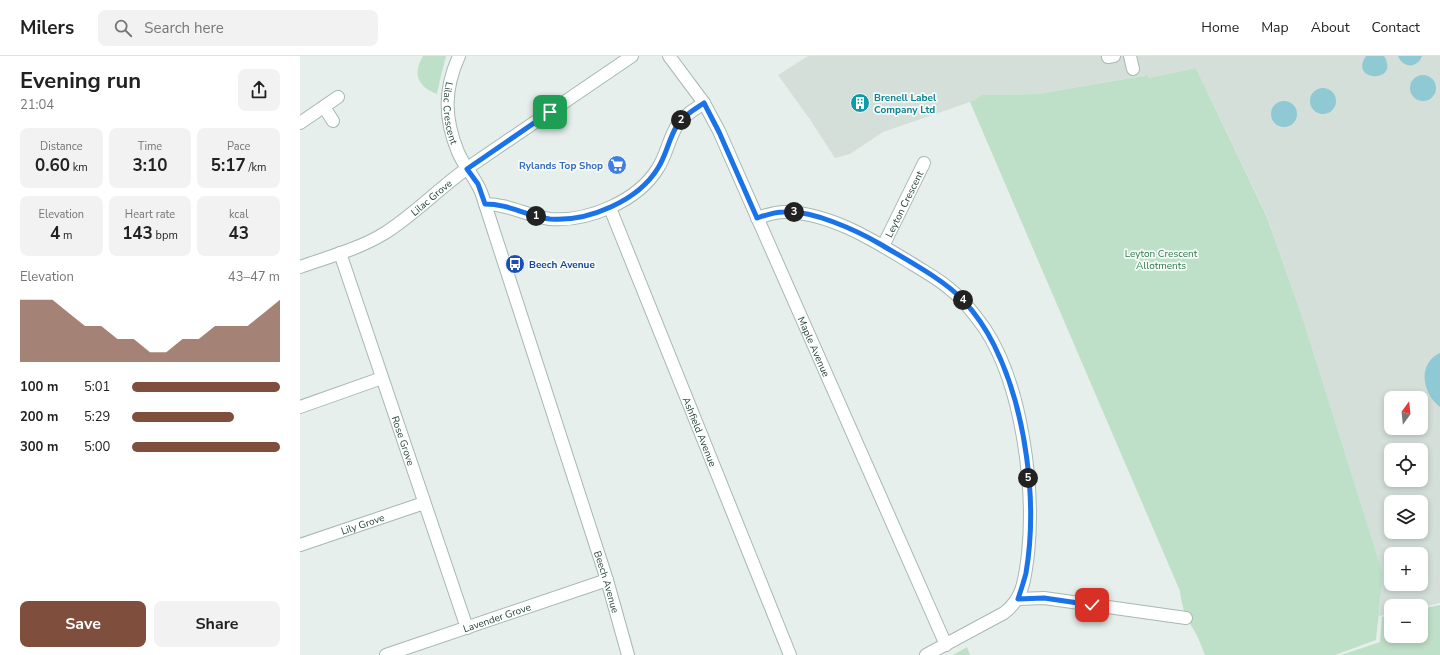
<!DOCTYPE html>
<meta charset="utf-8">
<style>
:root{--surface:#fff;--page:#f2f2f2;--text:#222;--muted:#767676;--line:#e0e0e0;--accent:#804e3d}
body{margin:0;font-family:"Nunito Sans",sans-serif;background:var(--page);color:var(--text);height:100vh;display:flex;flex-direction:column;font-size:15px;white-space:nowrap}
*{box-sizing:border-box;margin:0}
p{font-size:13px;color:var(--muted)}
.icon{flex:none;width:22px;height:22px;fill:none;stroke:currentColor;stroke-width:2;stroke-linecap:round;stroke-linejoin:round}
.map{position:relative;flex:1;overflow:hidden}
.sheet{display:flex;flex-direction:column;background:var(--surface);width:300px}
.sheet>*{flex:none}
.needle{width:26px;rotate:15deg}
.buttons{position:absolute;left:1084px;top:335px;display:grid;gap:8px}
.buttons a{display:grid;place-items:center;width:44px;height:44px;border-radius:8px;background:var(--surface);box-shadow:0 2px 6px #0003;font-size:20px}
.pin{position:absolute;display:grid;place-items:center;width:34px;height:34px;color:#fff;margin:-17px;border-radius:8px;box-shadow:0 2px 6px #0006}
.km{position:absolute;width:20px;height:20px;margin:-10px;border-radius:50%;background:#222;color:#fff;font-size:11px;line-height:20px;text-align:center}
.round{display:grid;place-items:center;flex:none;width:42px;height:42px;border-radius:8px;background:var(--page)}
.headline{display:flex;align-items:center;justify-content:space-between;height:68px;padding:0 20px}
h1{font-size:22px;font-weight:700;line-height:30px}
.stats{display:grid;grid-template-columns:repeat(3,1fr);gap:6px;height:68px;padding:4px 20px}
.stats div{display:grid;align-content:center;border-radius:8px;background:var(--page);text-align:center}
.stats b{font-size:17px;font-weight:700}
.stats small{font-size:11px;font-weight:400}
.stats p{font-size:11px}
.chart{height:112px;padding:8px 20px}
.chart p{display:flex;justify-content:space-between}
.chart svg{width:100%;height:72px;margin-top:4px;fill:var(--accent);opacity:.7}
.action{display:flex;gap:8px;margin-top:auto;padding:8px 20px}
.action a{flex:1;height:46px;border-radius:8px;background:var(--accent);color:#fff;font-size:16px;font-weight:700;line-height:46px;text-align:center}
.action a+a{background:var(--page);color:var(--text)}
ul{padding:0 20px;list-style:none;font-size:13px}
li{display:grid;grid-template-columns:64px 48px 1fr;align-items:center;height:30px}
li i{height:10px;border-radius:5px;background:var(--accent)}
header{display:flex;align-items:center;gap:24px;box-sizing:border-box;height:56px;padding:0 20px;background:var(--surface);border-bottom:1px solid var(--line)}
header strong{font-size:19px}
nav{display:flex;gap:22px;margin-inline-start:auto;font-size:14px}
.search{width:280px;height:36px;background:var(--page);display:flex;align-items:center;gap:10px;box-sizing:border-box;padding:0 14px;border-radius:8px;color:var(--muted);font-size:15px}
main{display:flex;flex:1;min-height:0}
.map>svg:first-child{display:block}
.built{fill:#d4dfda;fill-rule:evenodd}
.green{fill:#bfe0c8}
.water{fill:#8ec9d4}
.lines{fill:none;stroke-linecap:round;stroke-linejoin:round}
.minor-casing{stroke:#a8b8b2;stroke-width:14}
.minor{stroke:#fff;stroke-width:12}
.route-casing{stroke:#fff;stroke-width:8}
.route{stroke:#1a73e8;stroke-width:5}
.labels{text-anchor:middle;stroke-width:3.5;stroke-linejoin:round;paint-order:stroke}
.culture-label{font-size:10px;font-weight:bold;fill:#0d838f;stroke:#f7fbf9;text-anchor:start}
.street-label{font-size:10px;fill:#24423a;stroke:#f7fbf9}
.shop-label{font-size:10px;font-weight:bold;fill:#366cbe;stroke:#f7fbf9;text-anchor:end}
.park-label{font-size:10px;fill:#2d7a4b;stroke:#f7fbf9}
.transit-label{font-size:10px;font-weight:bold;fill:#164399;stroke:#f7fbf9;text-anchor:start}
</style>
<header>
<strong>Milers</strong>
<div class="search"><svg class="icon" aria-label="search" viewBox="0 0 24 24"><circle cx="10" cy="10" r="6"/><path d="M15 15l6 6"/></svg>Search here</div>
<nav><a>Home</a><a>Map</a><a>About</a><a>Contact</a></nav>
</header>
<main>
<section class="sheet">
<div class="headline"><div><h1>Evening run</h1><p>21:04</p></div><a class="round"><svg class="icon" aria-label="share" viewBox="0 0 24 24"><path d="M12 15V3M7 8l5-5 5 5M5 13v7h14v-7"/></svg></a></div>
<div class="stats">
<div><p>Distance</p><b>0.60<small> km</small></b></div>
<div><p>Time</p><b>3:10</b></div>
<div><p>Pace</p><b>5:17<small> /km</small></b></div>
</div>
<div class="stats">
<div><p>Elevation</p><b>4<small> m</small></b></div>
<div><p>Heart rate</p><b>143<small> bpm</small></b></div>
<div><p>kcal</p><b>43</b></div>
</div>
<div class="chart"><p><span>Elevation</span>43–47 m</p>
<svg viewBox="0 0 160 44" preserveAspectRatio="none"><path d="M0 44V6L10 6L20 6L30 14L40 22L50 22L60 30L70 30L80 38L90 38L100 30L110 30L120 22L130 22L140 22L150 14L160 6V44z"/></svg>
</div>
<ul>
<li><b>100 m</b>5:01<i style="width:100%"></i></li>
<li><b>200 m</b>5:29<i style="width:69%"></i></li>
<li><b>300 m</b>5:00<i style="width:100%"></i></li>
</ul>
<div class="action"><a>Save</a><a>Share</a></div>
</section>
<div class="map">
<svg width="1140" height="599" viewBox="0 0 1140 599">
<rect width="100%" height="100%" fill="#e6efeb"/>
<!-- built -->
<path class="built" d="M 508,0 L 1140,0 L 1140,547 L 1121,551 L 1091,550 L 1091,557 L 1079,560 L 1083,518 L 1002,260 L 967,160 L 896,12 L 848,22 L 847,19 L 737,38 L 682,39 L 670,46 L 583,76 L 550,98 L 535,102 L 511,65 L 478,19 ZM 1091,342 L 1121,342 L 1121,372 L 1091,372 ZM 1091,394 L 1121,394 L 1121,424 L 1091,424 ZM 1091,446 L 1121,446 L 1121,476 L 1091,476 ZM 1091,498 L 1121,498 L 1121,528 L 1091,528 Z"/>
<!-- green -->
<path class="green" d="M 123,0 L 146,0 L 140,24 L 137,38 C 118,31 112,18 123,0 Z
M 896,12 L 967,161 L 1002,260 L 1083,518 L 1076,584 L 1035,599 L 905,599 C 902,592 899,583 895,576 C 886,561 882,553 880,535 L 670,46 L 682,39 L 737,38 L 848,19 L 848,22 Z
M 1140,549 L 1140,599 L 1041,599 L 1080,586 L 1082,561 L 1091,559 L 1091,580 L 1121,580 L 1121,553 Z
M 667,591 L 670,599 L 653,599 Z"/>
<!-- water -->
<path class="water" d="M 1066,0 L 1084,0 C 1101,28 1048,26 1066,0 Z
M 1098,0 L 1122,0 C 1117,13 1103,12 1098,0 Z
M1110 32a13 13 0 1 1 26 0a13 13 0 1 1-26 0Z
M1010 45a13 13 0 1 1 26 0a13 13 0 1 1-26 0Z
M971 58a13 13 0 1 1 26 0a13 13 0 1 1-26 0Z
M 1140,297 L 1140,351 C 1122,337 1117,308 1140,297 Z"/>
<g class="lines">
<!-- minor casing -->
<g class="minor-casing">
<g id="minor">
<path id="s1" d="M 159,0 C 144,33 144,62 158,96 C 163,108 171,117 177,128 C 181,134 183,141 185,148 L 307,524 L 328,599"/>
<path id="s2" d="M 369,0 L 404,47 L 419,75 L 646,589"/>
<path d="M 830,0 L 833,13"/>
<path d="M 808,1 L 814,0"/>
<path d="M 24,51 L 33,65"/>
<path d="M 0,67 L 38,41"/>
<path d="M 185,148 C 209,148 227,160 250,163 C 288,166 338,145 358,112 C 367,98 369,81 378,68 C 384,59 395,53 404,47"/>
<path id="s3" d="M 310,152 L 490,599"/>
<path d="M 457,162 C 467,159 476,155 487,156 C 532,158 573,184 611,207 C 625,216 639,223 651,234 C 664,244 675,259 685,273 C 722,329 735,431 728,498 C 725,521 724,542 704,557 L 626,599"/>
<path id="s4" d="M 583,190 L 624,107"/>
<path id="s5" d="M 40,197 L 167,572"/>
<path id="s6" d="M 0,211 C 28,201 59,193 85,177 C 115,158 139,132 169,111 C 223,74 278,37 332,0"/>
<path d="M 0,351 L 82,322"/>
<path id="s7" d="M 0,489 L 124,447"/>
<path d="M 718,543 L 744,542 L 886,562"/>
<path id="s8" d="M 86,599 L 307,524"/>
</g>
</g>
<!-- minor -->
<use href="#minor" class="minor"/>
</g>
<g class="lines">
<!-- route casing -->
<g class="route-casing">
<path id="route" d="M 250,56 L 167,113 L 178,128 L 185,148 C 209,148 227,160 250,163 C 288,166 338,145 358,112 C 367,98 369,81 378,68 C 384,59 395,53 404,47 L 419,76 L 457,162 C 466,159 474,156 484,156 C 512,154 556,174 580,188 C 605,203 643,223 663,244 C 675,257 686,273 694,289 C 726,353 738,446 726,517 C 724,525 721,534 718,543 L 744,542 L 792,549"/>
</g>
<!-- route -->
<use href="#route" class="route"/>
</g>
<!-- icons -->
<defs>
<g id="building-disc" transform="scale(1)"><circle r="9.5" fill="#0f9aa8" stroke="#f7fbf9"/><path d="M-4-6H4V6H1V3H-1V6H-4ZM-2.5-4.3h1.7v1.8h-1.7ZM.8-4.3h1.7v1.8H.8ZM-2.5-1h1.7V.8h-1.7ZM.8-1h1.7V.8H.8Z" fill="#fff"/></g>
<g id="supermarket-disc" transform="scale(1)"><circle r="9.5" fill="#3f7fe0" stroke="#f7fbf9"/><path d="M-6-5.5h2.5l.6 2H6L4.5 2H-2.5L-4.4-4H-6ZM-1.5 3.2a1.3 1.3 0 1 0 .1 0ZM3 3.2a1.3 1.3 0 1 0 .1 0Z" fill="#fff"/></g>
<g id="bus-disc" transform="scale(1)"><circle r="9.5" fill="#1a4fb4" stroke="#f7fbf9"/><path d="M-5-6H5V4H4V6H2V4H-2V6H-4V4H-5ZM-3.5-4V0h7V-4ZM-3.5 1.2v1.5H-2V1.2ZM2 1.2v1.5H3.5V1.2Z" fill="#fff"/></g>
</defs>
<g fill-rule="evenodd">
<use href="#building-disc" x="560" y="47"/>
<use href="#supermarket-disc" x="317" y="109"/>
<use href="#bus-disc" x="215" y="208"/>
</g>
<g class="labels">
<!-- culture labels -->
<g class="culture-label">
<text x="574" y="45">Brenell Label<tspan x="574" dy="12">Company Ltd</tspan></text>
</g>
<!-- street labels -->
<g class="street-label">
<text dy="4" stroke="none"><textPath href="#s1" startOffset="59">Lilac Crescent</textPath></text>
<text dy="4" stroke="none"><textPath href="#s6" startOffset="150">Lilac Grove</textPath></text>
<text dy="4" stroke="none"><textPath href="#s4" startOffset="47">Leyton Crescent</textPath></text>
<text dy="4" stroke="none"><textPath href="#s2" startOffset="326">Maple Avenue</textPath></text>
<text dy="4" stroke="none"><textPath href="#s3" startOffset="241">Ashfield Avenue</textPath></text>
<text dy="4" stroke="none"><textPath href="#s5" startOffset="198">Rose Grove</textPath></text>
<text dy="4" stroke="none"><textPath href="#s7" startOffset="66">Lily Grove</textPath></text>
<text dy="4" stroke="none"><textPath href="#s1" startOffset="555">Beech Avenue</textPath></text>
<text dy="4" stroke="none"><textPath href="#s8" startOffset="117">Lavender Grove</textPath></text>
</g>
<!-- shop labels -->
<g class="shop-label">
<text x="303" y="113">Rylands Top Shop</text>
</g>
<!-- park labels -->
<g class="park-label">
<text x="861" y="201">Leyton Crescent<tspan x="861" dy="12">Allotments</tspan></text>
</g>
<!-- transit labels -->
<g class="transit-label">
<text x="229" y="212">Beech Avenue</text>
</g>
</g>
</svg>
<div class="buttons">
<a><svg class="needle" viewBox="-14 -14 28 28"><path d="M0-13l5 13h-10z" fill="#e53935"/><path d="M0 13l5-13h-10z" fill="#767676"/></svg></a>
<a><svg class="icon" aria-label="locate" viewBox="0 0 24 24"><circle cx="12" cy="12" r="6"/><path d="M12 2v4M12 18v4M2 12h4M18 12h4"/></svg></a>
<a><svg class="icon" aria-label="layers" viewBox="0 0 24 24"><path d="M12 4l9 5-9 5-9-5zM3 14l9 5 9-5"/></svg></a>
<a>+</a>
<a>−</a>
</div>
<div class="pin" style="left:250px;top:56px;background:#1e9e55"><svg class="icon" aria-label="arrive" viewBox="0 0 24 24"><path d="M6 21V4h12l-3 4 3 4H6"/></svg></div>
<div class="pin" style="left:792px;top:549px;background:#d93025"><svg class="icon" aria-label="check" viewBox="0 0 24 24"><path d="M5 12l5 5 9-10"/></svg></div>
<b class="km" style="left:236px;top:160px">1</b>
<b class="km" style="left:381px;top:64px">2</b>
<b class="km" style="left:494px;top:156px">3</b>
<b class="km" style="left:663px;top:244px">4</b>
<b class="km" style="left:728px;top:422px">5</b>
</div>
</main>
